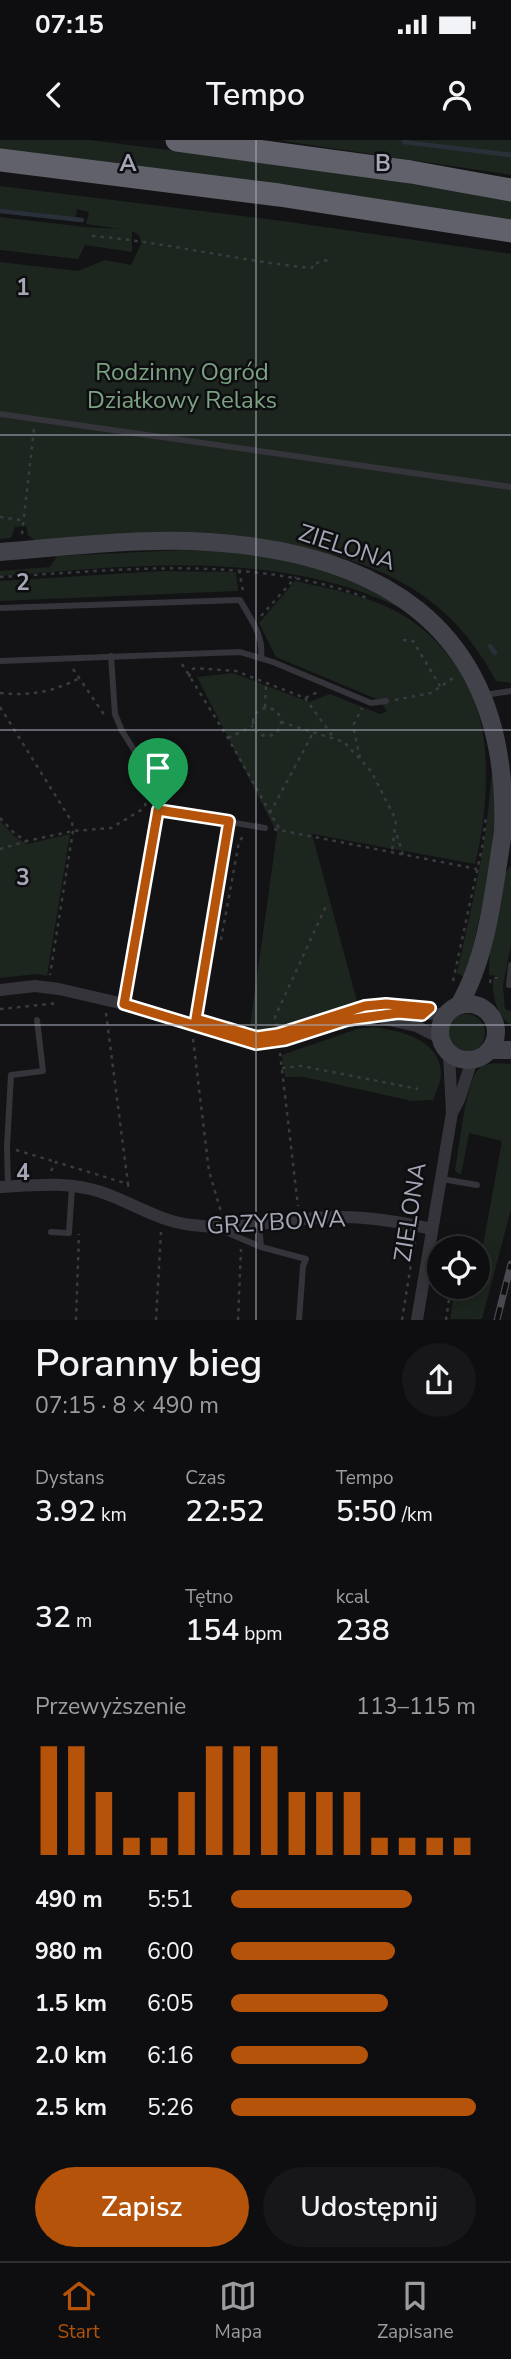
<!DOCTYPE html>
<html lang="pl">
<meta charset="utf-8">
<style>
:root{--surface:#0e0e10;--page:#171719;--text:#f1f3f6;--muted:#9b9c9f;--line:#2e2e30;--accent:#b45309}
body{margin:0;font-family:"Nunito Sans",sans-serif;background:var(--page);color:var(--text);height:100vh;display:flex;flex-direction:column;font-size:26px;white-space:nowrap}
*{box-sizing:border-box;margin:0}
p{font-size:23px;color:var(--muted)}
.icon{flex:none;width:38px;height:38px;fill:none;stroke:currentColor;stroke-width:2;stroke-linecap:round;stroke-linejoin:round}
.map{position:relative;height:1180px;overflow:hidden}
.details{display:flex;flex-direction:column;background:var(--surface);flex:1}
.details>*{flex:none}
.buttons{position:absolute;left:427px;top:1096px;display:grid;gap:14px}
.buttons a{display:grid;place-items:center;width:63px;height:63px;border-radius:50%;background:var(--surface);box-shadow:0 4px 18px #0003,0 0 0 2px var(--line);font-size:35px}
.pin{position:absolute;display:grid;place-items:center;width:60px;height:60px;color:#fff;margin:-72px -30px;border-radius:50% 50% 50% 0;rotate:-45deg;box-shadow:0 0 7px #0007}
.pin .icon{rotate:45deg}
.round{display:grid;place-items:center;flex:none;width:74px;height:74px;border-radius:37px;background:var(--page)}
.headline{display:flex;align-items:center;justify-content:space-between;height:119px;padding:0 35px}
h1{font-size:38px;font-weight:600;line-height:52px}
.metrics{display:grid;grid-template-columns:repeat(3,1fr);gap:10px;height:119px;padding:7px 35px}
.metrics div{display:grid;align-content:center}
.metrics b{font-size:30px;font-weight:600}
.metrics small{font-size:19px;font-weight:400}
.metrics p{font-size:19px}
.chart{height:196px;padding:14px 35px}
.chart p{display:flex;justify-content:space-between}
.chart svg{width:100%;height:126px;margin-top:7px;stroke:var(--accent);stroke-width:6}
.button{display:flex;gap:14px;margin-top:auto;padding:14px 35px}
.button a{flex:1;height:80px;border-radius:42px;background:var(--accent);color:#fff;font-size:28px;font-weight:600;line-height:80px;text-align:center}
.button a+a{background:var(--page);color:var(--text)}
ul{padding:0 35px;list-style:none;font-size:23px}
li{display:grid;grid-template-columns:112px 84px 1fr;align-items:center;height:52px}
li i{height:18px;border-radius:9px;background:var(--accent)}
.status{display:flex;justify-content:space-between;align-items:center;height:49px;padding:0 35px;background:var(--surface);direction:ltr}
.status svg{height:19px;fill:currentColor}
header{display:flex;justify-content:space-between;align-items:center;height:91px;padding:0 35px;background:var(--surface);font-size:32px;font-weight:600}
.tabs{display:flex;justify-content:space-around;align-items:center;height:98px;border-top:2px solid var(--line);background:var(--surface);font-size:19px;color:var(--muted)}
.tabs a{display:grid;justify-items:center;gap:4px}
.tabs .active{color:var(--accent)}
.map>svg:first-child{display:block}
.green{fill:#1d251f}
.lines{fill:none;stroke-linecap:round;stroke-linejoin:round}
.stream{stroke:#293039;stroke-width:4.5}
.path{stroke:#3a3b41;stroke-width:2.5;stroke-dasharray:3.5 5;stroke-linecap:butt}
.service{stroke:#34343a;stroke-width:6}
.minor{stroke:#34343a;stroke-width:12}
.secondary{stroke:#42434a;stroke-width:18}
.motorway{stroke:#60616b;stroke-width:23}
.rail-casing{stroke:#494a51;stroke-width:7}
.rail{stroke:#0e0e10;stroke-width:4.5;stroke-dasharray:13;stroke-linecap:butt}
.route-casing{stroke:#fff;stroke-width:14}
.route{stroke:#b45309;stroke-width:9}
.grid{fill:none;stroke:#a4a7b6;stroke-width:2;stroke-opacity:0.55}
.labels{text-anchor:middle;stroke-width:5;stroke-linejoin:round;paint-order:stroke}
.park-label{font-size:24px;fill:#7aa282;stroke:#0e0e10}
.street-label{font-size:24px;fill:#a4a7b6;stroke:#0e0e10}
.grid-label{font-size:23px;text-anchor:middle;font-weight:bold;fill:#a4a7b6;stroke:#0e0e10;stroke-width:5;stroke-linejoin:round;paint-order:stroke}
</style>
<div class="status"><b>07:15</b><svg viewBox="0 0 49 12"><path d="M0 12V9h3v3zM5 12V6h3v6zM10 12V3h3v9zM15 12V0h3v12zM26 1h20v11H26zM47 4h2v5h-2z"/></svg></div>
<header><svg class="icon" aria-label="back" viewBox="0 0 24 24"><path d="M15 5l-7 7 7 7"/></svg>Tempo<svg class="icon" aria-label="person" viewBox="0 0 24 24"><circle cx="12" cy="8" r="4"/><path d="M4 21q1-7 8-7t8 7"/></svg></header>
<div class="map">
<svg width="511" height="1180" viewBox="0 0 511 1180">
<rect width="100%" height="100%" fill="#131315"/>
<!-- green -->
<path class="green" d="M 0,0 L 90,0 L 278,24 L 511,59 L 511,82 L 0,13 Z
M 277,0 L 511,0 L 511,35 Z
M 0,46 L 283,81 L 511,114 L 511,543 L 496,541 C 451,455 382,423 291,405 C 258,398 224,392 190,392 C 139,392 86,398 35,401 L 28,395 L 26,386 L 15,387 L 11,398 L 0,399 L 0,122 L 78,131 L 105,120 L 131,125 L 141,104 L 139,95 L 132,91 L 132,112 L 85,105 L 78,119 L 0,110 L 0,77 L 85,87 L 121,89 L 86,84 L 89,72 L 77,69 L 75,82 L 0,70 Z
M 183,410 C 246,411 327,422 385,448 C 452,477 496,557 498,628 C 501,698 481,770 466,838 L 457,833 C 470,773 485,713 490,651 C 491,639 493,626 493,614 C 491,574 473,534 445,505 C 438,498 431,489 423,483 C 406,468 382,460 362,452 C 245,412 121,427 0,436 L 0,431 L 50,427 L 57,416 Z
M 162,431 L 236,432 L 238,451 L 0,461 L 0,441 Z
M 295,441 C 337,450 386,459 420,487 C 447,508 470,542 479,575 C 491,618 486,682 475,724 L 312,694 L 358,865 L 274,893 L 249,893 L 277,693 L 197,537 L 233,533 L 309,562 L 330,554 L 380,574 L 387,571 L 379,560 L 276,517 L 259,483 Z
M 0,681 L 14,696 L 27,704 L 70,694 L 47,836 L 36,834 L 0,838 Z
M 509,727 L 511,727 L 511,804 L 503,846 L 505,869 L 511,871 L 511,885 C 496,875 492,856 493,839 L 497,840 L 498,836 L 489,835 C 490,804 492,754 509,727 Z
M447 893a19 19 0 1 1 38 0a19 19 0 1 1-38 0Z
M 374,887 C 400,891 440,899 441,933 C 441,942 436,952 433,960 L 412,961 L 303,937 L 285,937 L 282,915 L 357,889 Z
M 496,923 L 511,924 L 511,1069 L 482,1179 L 450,1179 L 455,1146 L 478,1146 L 478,1111 L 482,1111 L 502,1001 L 469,993 L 461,1035 L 455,1031 C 459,1008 465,950 476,932 C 481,925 488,924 496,923 Z"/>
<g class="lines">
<!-- stream -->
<path class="stream" d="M 404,2 L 511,15
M 0,71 L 82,80
M 490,506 L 495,513"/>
<!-- path -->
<path class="path" d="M 92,96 C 166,102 238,121 312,128 L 313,124 L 331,119
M 0,377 L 21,380
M 22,394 L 34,289
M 239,430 L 243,451
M 0,437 C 123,430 249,414 367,458
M 261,476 L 296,437
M 403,500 L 413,501 L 440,546
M 182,524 L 228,598 L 280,690
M 73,529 L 105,576
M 189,537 L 191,530 L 195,528 L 236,531 L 305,558 L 318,552
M 0,553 C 31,556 52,552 80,538
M 305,558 L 334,598
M 395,560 L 431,553 L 453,538
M 0,567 L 72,682 L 73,691 L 50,835
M 265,567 L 266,542
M253 582a14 14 0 1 1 28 0a14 14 0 1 1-28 0Z
M 281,582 L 344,602 L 371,631 L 396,680 L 392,711
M 228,598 L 253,586
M 360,618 L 353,586 L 362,568
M 270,673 L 313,593
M 0,678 L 15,694 L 27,701 L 73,691 L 111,688 L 143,669 L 146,663
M 274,689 L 477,729
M 397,695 L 403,715
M 0,709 L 27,701
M 221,800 L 239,702 L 244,695
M 453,841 L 483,703 L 486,676
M 490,843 L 491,838 L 499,838
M 0,869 L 59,863
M 106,873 L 128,1044
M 277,887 L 275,877 L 326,766
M 193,899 L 209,1031 L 222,1075
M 280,913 L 298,1066
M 282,928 L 302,926 L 418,949
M 16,1010 L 56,1022
M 51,1031 L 56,1022 L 128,1044 L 129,1049
M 443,1099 L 449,1108
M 76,1180 L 79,1094
M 156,1180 L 161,1092
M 238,1180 L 241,1109
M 402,1180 L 415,1099
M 446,1180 L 451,1146"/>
<!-- service -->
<path class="service" d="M 0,274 L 511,347
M 0,468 L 240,460 C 251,480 264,495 261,518
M 111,516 L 115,574 L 122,591 L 153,640 L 158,670 L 124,864
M 0,521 L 240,512 L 273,522 L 371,563 L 386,561
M 491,554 L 511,551
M 158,670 L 265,688
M 509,845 L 511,825
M 195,886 L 229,681
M 442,1039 L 477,1045
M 8,1046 L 7,1007 L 11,935 L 43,931 L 37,880
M 259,1083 L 261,1107 L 306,1119 L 303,1126 L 299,1180
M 221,1090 L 261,1107
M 51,1092 L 69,1093 L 72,1047"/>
<!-- minor -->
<path class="minor" d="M 0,850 L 35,846 L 59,849 L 124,864 L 255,903 L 285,900 L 347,880 L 398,873 L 445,874
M 385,879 L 416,886 L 440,898
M 452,973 L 459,960 L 472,920
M 0,1047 C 35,1045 67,1041 101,1052 C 131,1062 160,1082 192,1085 C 239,1091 288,1078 336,1077 C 368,1076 401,1082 432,1089
M 417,1180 L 452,973 L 449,913"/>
<!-- secondary -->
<path class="secondary" d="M 0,412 C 63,407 127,399 190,401 C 371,408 511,480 503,692 C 494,747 488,816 459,865
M440 892a28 28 0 1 1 56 0a28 28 0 1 1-56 0Z
M 489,910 L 511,910"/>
<!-- motorway -->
<path class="motorway" d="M 177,0 L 411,32 L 511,50
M 0,20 L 279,55 L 511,91"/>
<!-- rail casing -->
<g class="rail-casing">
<path id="rail" d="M 497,1180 L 511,1124"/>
</g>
<!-- rail -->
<use href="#rail" class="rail"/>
</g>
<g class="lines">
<!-- route casing -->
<g class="route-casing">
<path id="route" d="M 158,670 L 229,681 L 196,879 L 257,897 L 278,894 L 365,866 L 386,864 L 430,868 L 422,875 L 398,873 L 347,880 L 285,900 L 256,904 L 124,864 Z"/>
</g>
<!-- route -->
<use href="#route" class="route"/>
</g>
<!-- grid -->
<path class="grid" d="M 256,0 L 256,1180M 0,295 L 511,295M 0,590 L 511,590M 0,885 L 511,885"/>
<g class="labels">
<!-- park labels -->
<g class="park-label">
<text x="182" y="240">Rodzinny Ogród<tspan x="182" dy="28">Działkowy Relaks</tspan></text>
</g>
<!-- street labels -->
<g class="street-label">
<text transform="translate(347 407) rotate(18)" y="8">ZIELONA</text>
<text transform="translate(410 1072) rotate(-81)" y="8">ZIELONA</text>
<text transform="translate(276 1082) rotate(-3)" y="8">GRZYBOWA</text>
</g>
</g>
<g class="grid-label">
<text x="128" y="31">A</text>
<text x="383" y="31">B</text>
<text x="23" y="155">1</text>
<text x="23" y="450">2</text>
<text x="23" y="745">3</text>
<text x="23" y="1040">4</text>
</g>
</svg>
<div class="buttons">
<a><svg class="icon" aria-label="locate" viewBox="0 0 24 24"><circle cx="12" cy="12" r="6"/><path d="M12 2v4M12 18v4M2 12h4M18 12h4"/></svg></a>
</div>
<div class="pin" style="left:158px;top:670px;background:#1e9e55"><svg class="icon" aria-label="arrive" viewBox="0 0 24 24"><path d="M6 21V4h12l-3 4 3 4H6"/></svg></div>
</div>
<section class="details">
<div class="headline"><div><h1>Poranny bieg</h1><p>07:15 · 8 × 490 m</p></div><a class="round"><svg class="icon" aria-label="share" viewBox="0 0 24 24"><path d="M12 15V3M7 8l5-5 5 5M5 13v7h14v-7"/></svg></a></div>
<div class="metrics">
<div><p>Dystans</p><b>3.92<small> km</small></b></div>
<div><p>Czas</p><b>22:52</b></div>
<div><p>Tempo</p><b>5:50<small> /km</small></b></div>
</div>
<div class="metrics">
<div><b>32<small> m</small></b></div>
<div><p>Tętno</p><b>154<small> bpm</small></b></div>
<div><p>kcal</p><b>238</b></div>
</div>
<div class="chart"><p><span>Przewyższenie</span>113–115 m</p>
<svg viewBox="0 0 160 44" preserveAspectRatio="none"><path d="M5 44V6M15 44V6M25 44V22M35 44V38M45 44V38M55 44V22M65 44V6M75 44V6M85 44V6M95 44V22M105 44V22M115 44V22M125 44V38M135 44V38M145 44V38M155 44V38"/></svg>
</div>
<ul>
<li><b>490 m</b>5:51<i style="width:74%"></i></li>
<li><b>980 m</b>6:00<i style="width:67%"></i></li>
<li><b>1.5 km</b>6:05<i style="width:64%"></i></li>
<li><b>2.0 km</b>6:16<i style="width:56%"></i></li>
<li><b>2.5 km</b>5:26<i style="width:100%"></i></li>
</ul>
<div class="button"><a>Zapisz</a><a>Udostępnij</a></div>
</section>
<nav class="tabs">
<a class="active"><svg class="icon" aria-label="home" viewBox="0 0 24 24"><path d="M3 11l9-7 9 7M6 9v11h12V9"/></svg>Start</a>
<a><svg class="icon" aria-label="map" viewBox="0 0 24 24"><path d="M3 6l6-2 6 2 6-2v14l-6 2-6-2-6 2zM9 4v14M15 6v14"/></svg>Mapa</a>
<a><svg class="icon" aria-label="saved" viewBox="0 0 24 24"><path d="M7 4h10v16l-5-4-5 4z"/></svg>Zapisane</a>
</nav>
